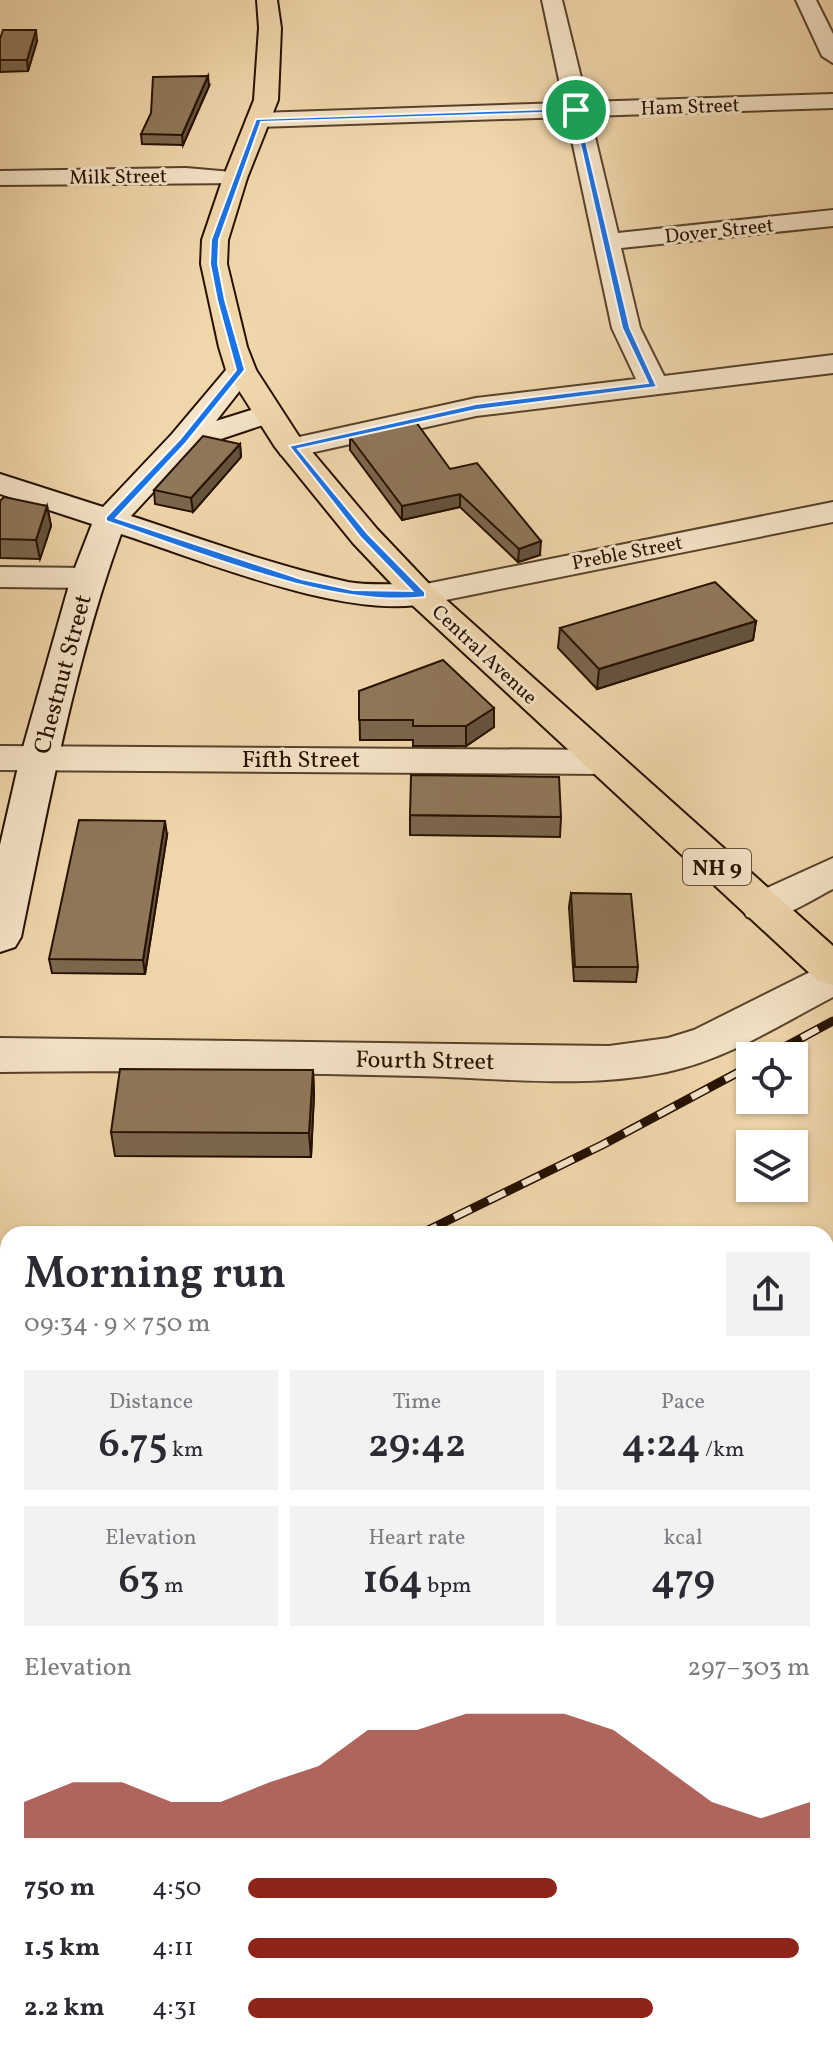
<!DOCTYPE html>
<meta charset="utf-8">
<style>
:root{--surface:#fff;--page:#f2f2f3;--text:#2b2b33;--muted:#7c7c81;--accent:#8f2418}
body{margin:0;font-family:Vollkorn,serif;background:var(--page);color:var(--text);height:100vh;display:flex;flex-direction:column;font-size:30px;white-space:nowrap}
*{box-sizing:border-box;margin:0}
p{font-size:26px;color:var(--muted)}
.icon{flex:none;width:44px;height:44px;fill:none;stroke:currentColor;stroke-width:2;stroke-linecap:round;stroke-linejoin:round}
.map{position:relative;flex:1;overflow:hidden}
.drawer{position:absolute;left:0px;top:1226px;width:834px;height:828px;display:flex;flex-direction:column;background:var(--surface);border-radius:24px 24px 0 0;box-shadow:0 2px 6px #0004}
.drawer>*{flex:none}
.controls{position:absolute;left:736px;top:1042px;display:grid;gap:16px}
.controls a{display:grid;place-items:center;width:72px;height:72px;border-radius:0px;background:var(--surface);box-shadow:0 2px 6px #0004;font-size:40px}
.pin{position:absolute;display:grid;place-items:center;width:68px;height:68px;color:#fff;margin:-34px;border:4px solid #fff;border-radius:50%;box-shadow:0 2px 8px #0007}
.round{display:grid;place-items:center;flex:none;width:84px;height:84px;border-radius:0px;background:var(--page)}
.head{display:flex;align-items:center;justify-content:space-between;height:136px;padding:0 24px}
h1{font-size:44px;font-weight:600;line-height:60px}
.figures{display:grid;grid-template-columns:repeat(3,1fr);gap:12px;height:136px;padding:8px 24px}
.figures div{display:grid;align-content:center;border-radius:0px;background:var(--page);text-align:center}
.figures b{font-size:40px;font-weight:600}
.figures small{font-size:22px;font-weight:400}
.figures p{font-size:22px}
.chart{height:224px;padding:16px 24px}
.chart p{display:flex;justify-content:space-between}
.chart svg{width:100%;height:144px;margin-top:8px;fill:var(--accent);opacity:.7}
ul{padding:0 24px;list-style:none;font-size:26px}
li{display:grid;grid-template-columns:128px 96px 1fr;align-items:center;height:60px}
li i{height:20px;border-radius:10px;background:var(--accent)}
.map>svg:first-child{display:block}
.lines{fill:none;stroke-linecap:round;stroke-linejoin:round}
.street-casing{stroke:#58422b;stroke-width:4}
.secondary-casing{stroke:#261100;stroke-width:4}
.primary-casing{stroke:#261100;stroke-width:4}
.street{fill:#f5e4c8;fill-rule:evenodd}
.secondary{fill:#f5e4c8;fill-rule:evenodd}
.primary{fill:#f0d6ab;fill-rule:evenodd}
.rail-far1-casing{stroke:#261100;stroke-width:9}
.rail-casing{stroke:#261100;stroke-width:11}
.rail-far1{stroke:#f5e4c8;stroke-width:6;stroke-dasharray:19;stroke-linecap:butt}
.rail{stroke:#f5e4c8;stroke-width:8;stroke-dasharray:24;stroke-linecap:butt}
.wall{fill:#7b664d;stroke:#261100;stroke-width:2}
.shaded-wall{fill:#64533e;stroke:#261100;stroke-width:2}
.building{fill:#8f7759;stroke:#261100;stroke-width:2}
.route{fill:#1a73e8;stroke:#fff;stroke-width:2;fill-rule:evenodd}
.labels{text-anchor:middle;stroke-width:6;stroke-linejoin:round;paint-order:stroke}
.far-street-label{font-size:20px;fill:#261100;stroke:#f5e4c8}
.shield{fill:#f5e4c8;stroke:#64503c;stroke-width:2}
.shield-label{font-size:22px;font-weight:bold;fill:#261100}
.street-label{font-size:24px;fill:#261100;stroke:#f5e4c8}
</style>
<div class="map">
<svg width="833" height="2054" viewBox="0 0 833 2054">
<rect width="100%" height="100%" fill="#f0d6ab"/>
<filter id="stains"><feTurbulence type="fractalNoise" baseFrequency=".0025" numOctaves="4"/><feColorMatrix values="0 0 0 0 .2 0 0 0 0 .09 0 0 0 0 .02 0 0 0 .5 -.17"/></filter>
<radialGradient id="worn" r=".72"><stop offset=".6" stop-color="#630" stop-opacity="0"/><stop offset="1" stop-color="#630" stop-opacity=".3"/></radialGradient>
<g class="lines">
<!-- street casing -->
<g class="street-casing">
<path id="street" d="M 542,0 L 562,0 L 587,102 L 833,94 L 833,108 L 590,116 L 618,233 L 833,210 L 833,226 L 621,248 L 640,328 L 664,376 L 833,355 L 833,373 L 476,416 L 292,457 L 281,455 L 277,448 L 281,441 L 476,398 L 636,379 L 612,328 L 567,117 L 258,127 L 250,125 L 246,120 L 250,115 L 258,113 L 564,103 Z
M 796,0 L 816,0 L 833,34 L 833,63 L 822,56 Z
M 186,168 L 244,173 L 247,178 L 244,183 L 0,185 L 0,171 Z
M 833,502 L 833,522 L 421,605 L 409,602 L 404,595 L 409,588 L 421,585 Z
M 0,567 L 88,568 L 100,571 L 105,578 L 100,585 L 88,588 L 0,587 Z
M 0,746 L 603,750 L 616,754 L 622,762 L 616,770 L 603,774 L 0,770 Z
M 833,858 L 833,889 C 807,902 777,925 747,917 L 741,907 L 747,897 Z
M 833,964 L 833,997 C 779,1025 728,1059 667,1072 C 586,1089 501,1078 419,1076 C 279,1073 140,1070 0,1072 L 0,1038 L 609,1046 L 668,1038 L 694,1030 L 818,968 Z
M 0,1388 L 8,1391 L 8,1438 L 0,1435 Z
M 826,1446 L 833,1446 L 833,1494 L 826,1494 Z
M 8,1467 L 8,1518 L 0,1521 L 0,1470 Z"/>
</g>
<!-- secondary casing -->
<g class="secondary-casing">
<path id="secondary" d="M 241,361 L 251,364 L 256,370 L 216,421 L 267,405 L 278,408 L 282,414 L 278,420 L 194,448 L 131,516 C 202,539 274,566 348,582 C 376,587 405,581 433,588 L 438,595 L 433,602 C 351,623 202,560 121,534 C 74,664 49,802 21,937 L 15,947 L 0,952 L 0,845 L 20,758 L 71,578 L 92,524 L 0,494 L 0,474 L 103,507 L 172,434 L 231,364 Z"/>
</g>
<!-- primary casing -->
<g class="primary-casing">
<path id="primary" d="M 257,0 L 277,0 L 281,28 L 278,100 L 247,178 L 228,240 L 227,264 L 247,347 L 256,370 L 298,435 L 377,529 L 433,588 L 833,946 L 833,985 L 818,981 L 409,602 L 353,543 L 275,447 L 226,370 L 219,347 L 201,264 L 202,240 L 223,178 L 254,100 L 259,28 Z"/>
</g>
<!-- street -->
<use href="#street" class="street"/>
<!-- secondary -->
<use href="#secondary" class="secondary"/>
<!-- primary -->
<use href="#primary" class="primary"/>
<!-- rail-far1 casing -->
<g class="rail-far1-casing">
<path id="rail-far1" d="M 768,1056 L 833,1021
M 420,1234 L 602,1145 L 750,1066
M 3,1434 L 8,1431"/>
</g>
<!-- rail casing -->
<g class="rail-casing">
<path id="rail" d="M 0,1435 L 7,1432"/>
</g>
<!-- rail-far1 -->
<use href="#rail-far1" class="rail-far1"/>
<!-- rail -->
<use href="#rail" class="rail"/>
</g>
<!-- wall -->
<path class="wall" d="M 0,39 L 37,41 L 28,71 L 0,72 Z
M 209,86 L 183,145 L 142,144 L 141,134 Z
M 350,437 L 450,469 L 540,555 L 518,562 L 460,507 L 402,520 L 350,450 Z
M 240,444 L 241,457 L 193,512 L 155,504 L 154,490 Z
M 0,501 L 47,506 L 51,526 L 40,559 L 0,558 Z
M 756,621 L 753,640 L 597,689 L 558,648 L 560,628 Z
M 359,691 L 494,708 L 494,727 L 466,746 L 413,746 L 413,740 L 360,740 Z
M 410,815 L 561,817 L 560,837 L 410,835 Z
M 167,835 L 145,974 L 52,973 L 49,959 Z
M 571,893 L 638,967 L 636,982 L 574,981 L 569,907 Z
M 313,1070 L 314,1094 L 311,1157 L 115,1156 L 111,1132 Z
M 8,1652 L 8,1725 L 7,1725 L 0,1709 L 0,1699 Z"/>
<!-- shaded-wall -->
<path class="shaded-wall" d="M 36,30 L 37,41 L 28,71 L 27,60 Z
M 208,76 L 209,86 L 183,145 L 182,135 Z
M 240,444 L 241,457 L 193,512 L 191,498 Z
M 460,494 L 460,507 L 402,520 L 402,506 Z
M 47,506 L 51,526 L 40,559 L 36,540 Z
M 541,541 L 540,555 L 518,562 L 519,549 Z
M 756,621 L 753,640 L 597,689 L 599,669 Z
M 494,708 L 494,727 L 466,746 L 466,726 Z
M 165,821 L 167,835 L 145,974 L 143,960 Z
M 313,1070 L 314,1094 L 311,1157 L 309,1133 Z"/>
<!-- building -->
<path class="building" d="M 3,30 L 36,30 L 27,60 L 0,60 L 0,39 Z
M 208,76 L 182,135 L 141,134 L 151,113 L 153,77 Z
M 416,422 L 450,469 L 477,463 L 541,541 L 519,549 L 460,494 L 402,506 L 350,437 Z
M 203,436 L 240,444 L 191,498 L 154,490 Z
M 4,497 L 47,506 L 36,540 L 0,539 L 0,501 Z
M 715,582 L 756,621 L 599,669 L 560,628 Z
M 443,660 L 494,708 L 466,726 L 413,726 L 413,720 L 359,720 L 359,691 Z
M 411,775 L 559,777 L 561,817 L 410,815 Z
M 79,820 L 165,821 L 143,960 L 49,959 Z
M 571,893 L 631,894 L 638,967 L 575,967 Z
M 120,1069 L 313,1070 L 309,1133 L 111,1132 Z
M 8,1652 L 8,1706 L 0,1706 L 0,1699 Z"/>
<!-- route -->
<path class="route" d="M 578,108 L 630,328 L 657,387 L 476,410 L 298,449 L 368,534 L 425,592 L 425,597 C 331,609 196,551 106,521 L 106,517 L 180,439 L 236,370 L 217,300 L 210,264 L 211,240 L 256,119 ZM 573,112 L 622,328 L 648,383 L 476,404 L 289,446 L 361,538 L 412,591 L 353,590 L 301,579 L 116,518 L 186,443 L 245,370 L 225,300 L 218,264 L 219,240 L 261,122 Z"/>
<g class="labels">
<!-- far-street labels -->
<g class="far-street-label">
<text transform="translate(690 106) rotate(-2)" y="7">Ham Street</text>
<text transform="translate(118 176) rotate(-1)" y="7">Milk Street</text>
<text transform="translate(719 230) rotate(-6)" y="7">Dover Street</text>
<text transform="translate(627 552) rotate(-11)" y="7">Preble Street</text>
<text transform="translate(485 654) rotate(43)" y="7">Central Avenue</text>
</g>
<!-- shield labels -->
<rect class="shield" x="683" y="849" width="68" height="36" rx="6"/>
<g class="shield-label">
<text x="717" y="875">NH 9</text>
</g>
<!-- street labels -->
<g class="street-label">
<text transform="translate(62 674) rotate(-75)" y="8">Chestnut Street</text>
<text x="301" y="767">Fifth Street</text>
<text transform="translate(425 1060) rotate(1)" y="8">Fourth Street</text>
</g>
</g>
<rect width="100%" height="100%" filter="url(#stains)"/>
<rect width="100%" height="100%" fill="url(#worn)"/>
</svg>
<div class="controls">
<a><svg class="icon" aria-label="locate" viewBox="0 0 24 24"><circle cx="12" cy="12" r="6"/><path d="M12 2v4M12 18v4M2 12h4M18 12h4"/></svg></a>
<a><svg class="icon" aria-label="layers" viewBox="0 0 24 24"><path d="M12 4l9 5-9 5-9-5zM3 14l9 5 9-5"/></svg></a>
</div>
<div class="pin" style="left:576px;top:110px;background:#1e9e55"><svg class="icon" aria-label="arrive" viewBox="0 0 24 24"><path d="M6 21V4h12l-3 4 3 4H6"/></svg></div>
<section class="drawer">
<div class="head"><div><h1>Morning run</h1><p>09:34 · 9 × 750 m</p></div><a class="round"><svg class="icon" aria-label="share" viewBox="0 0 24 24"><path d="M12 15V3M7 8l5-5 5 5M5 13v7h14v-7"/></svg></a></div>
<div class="figures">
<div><p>Distance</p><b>6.75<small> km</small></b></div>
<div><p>Time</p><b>29:42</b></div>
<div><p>Pace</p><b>4:24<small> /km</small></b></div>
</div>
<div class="figures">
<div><p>Elevation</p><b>63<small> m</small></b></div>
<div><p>Heart rate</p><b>164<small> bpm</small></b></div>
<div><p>kcal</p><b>479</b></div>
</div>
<div class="chart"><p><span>Elevation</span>297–303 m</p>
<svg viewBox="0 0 160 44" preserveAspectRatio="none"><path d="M0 44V33L10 27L20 27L30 33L40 33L50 27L60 22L70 11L80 11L90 6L100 6L110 6L120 11L130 22L140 33L150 38L160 33V44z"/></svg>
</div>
<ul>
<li><b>750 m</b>4:50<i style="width:55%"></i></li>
<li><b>1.5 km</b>4:11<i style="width:98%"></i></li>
<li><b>2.2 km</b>4:31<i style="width:72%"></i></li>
</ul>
</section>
</div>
